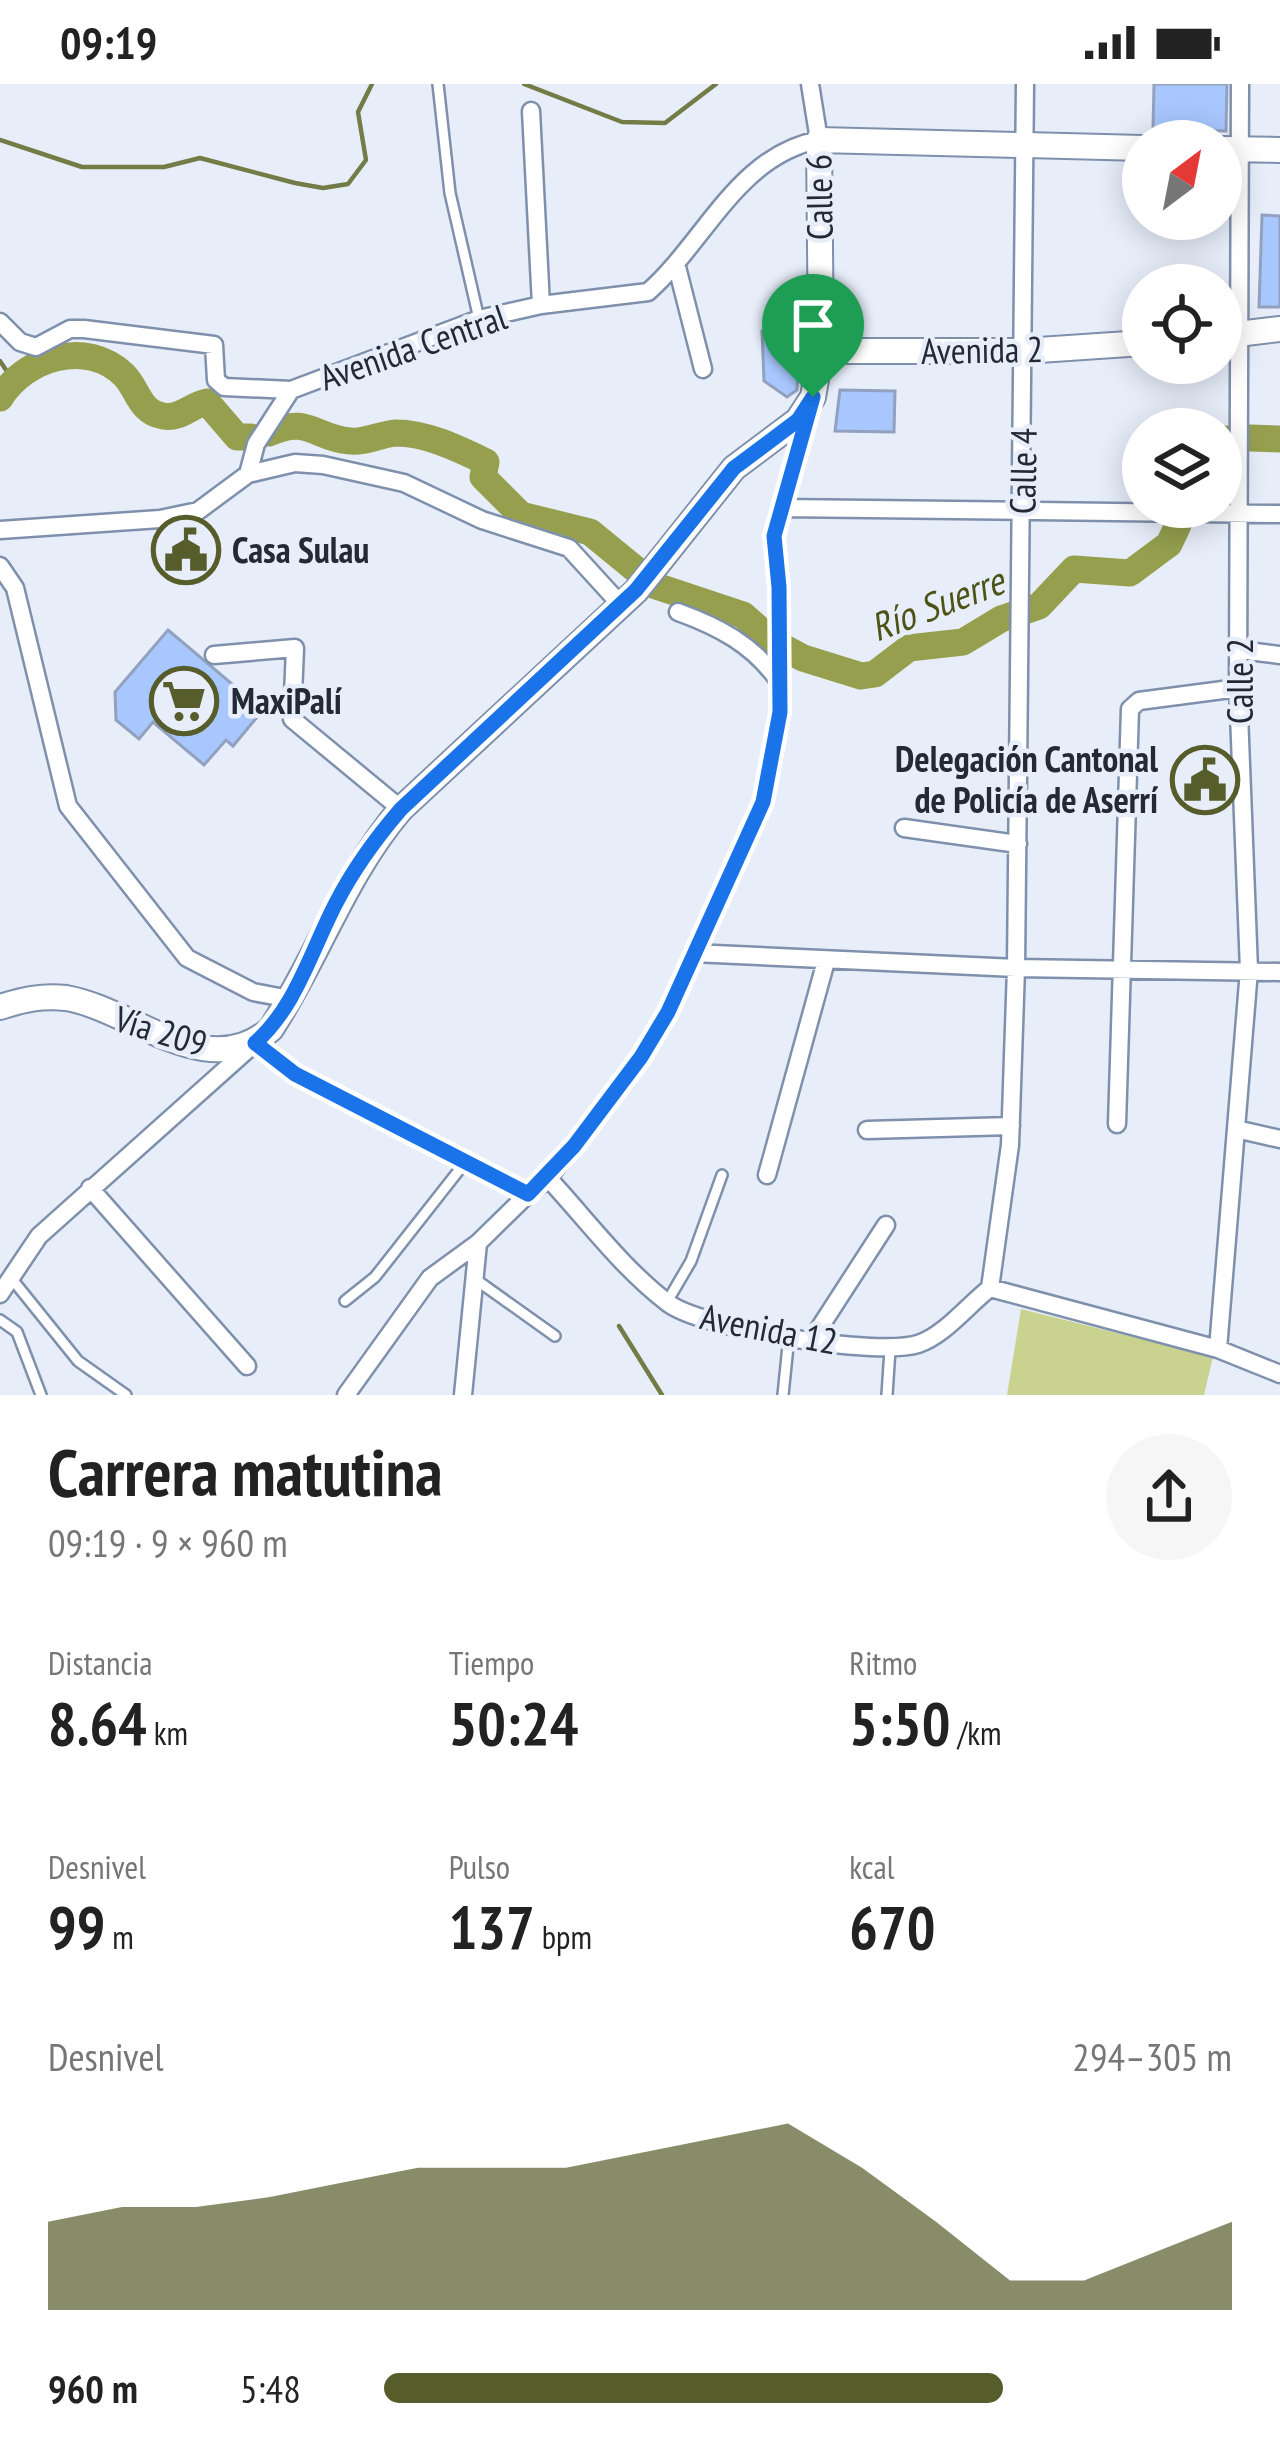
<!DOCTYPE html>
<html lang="es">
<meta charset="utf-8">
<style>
:root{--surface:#fff;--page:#f6f6f6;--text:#222;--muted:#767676;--accent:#565c2a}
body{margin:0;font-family:"PT Sans Narrow",sans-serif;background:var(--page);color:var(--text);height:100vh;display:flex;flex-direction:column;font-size:45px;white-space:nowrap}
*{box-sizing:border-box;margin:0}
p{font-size:39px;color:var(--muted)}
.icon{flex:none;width:66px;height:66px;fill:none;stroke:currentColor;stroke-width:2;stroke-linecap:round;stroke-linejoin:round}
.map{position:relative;height:1311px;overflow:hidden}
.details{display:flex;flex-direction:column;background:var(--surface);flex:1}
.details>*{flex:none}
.needle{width:78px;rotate:32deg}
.fabs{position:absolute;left:1122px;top:36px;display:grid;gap:24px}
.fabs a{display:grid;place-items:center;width:120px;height:120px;border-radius:50%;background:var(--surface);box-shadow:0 6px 30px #0003;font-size:60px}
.pin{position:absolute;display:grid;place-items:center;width:102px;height:102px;color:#fff;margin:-123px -51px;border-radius:50% 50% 50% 0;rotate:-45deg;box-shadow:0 0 12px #0007}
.pin .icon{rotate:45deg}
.round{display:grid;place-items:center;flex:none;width:126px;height:126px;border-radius:63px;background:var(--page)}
.head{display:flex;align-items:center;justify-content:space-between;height:204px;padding:0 48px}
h1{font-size:66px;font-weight:600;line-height:90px}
.figures{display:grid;grid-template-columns:repeat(3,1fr);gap:18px;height:204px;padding:12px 48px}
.figures div{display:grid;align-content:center}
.figures b{font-size:60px;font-weight:600}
.figures small{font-size:33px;font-weight:400}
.figures p{font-size:33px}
.chart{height:336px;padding:24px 48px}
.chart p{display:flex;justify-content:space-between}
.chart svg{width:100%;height:216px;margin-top:12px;fill:var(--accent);opacity:.7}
ul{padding:0 48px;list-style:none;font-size:39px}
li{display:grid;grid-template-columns:192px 144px 1fr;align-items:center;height:90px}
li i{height:30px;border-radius:15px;background:var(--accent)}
.status{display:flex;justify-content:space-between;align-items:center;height:84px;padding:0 60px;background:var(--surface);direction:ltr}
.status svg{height:33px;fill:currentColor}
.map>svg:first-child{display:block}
.green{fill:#c9d38f}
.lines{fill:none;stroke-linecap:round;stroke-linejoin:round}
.stream{stroke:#737c46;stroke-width:4.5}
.river{stroke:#959f4e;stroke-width:27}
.building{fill:#a8c7fe;stroke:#91a1be;stroke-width:3}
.lane-casing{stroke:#7f90ac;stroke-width:14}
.street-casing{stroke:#7f90ac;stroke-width:21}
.secondary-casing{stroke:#7f90ac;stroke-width:28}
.lane{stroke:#fff;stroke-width:9}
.street{stroke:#fff;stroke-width:16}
.secondary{stroke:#fff;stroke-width:24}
.route-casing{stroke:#fff;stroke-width:24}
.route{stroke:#1a73e8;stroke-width:15}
.labels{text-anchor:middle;stroke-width:9;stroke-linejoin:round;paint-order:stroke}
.street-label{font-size:36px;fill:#232935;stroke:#e7eefa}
.poi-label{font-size:36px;font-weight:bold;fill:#232935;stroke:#e7eefa;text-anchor:start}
.water-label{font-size:39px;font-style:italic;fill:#4d5317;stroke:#e7eefa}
</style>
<div class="status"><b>09:19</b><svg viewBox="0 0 49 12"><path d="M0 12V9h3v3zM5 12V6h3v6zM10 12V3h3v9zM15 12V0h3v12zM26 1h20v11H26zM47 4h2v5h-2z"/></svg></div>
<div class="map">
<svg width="1280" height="1311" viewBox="0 0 1280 1311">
<rect width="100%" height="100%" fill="#e7eefa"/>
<!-- green -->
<path class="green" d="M 1021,1225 L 1213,1273 L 1204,1311 L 1007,1311 Z"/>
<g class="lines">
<!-- stream -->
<path class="stream" d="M 524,0 L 622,38 L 665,39 L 716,0
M 0,56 L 82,83 L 164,83 L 200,74 L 295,99 L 323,104 L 348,100 L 366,76 L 358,28 L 372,0
M 0,277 L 12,295
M 619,1242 L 662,1311"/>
<!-- river -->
<path class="river" d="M 0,314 C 25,274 86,254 124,291 C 138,305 139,328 163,332 C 181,335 191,321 207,318 L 237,353 L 251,353
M 269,349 C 309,331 314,354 350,357 C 364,359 381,350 396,349 C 427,349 459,365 486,378 L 483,393 L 521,431 L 590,448 L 656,502 L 743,531 L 775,559 L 803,574 L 861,592 L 875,590 L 909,564 L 963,558 L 1001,535 L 1039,522 L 1074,485 L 1130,489 L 1169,460 L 1178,441
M 1251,354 L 1280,355
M 1221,355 L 1225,355"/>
</g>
<!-- building -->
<path class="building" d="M 1154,0 L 1227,0 L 1226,47 L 1153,45 Z
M 1262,131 L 1280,132 L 1280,223 L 1259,223 Z
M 762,247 L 800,248 L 797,306 L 787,313 L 764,297 Z
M 840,306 L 895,307 L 894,348 L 835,347 Z
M 168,546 L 263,626 L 233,662 L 226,656 L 204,681 L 153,638 L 139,655 L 116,636 L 115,608 Z
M 1184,682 L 1226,684 L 1225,709 L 1183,708 Z"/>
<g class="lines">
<!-- lane casing -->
<g class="lane-casing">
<path id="lane" d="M 438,0 L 450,109 L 479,235
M 12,1195 L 78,1277 L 126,1311
M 475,1195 L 555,1252
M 345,1217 L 375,1193 L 467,1076
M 667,1218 L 691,1177 L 722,1091
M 0,1236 L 17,1248 L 41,1311
M 783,1311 L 789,1252
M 887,1311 L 890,1265"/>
</g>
<!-- street casing -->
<g class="street-casing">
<path id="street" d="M 531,27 L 541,221
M 676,179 L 703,285
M 0,238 L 20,258 L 36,263 L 70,245 L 84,245 L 214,261 L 216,296 L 224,303 L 291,306
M 248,390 L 256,360 L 291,306 L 479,235 L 541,221 L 648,208 C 705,158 738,71 819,56 L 810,0
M 783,424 L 1280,430
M 0,446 L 160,435 L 198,427 L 248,390 L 295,379 L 323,381 L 404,399 L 482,436 L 569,464 L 621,521
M 0,482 L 15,504 L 68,722 L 187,874 L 253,908 L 290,915
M 678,528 C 719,543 752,560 778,596
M 1240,566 L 1280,571
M 214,571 L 295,564 L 292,635 L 401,725
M 904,744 L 1018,760
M 693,869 L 1016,884 L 1280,888
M 1117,1040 L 1130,625 L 1139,617 L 1238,604
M 1236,1045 L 1280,1055
M 867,1046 L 1011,1042
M 767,1091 L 826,877
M 548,1094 L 641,973 L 668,928 L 763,718 L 780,628 L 779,503 L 774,452 L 811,323
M 90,1104 L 247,1282
M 990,1204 L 1010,1061 L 1016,884 L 1025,0
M 990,1204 L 1218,1265 L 1280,1290
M 0,1210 L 39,1152 L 255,959 L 295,990 L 528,1110 L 548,1094 C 586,1135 623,1185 668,1219 C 702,1245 877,1273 918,1260 C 944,1252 969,1220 990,1204
M 811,1257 L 886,1141
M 1218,1265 L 1249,886 L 1238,604 L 1240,0
M 346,1311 L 430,1194 L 478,1159
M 463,1311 L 478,1159 L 528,1110"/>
</g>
<!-- secondary casing -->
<g class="secondary-casing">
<path id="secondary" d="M 1221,65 L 1280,66
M 1221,252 L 1280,245
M 821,267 L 1024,267 L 1143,259
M 0,923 C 22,916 42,911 66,914 C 132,925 207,1001 271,945 C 318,873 344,792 401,725 L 636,507 L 734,384 L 798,336 L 813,313 L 821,267 L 819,56 L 1143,64"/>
</g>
<!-- lane -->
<use href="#lane" class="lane"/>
<!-- street -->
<use href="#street" class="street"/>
<!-- secondary -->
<use href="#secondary" class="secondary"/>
</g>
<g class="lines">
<!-- route casing -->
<g class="route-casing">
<path id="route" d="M 813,313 L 774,452 L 779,503 L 780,628 L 763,718 L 668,928 L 641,973 L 574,1062 L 528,1110 L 295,990 L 255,959 C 296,923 311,867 336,819 C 353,786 376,754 401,725 L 636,506 L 734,384 L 798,336 Z"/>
</g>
<!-- route -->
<use href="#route" class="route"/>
</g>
<!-- icons -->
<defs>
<g id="civic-ring" transform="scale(3.45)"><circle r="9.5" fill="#e7eefa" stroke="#565c2a" stroke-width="1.5"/><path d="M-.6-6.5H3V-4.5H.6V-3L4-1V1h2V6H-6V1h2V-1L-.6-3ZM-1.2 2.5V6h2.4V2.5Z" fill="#565c2a"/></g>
<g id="supermarket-ring" transform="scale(3.45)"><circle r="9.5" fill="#e7eefa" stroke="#565c2a" stroke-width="1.5"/><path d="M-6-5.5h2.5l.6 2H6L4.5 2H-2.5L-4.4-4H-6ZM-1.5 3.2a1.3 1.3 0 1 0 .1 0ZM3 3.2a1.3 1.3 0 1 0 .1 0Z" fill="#565c2a"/></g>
</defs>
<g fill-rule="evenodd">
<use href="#civic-ring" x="186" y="466"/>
<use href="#supermarket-ring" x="184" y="617"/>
<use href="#civic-ring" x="1205" y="696"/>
</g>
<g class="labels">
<!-- street labels -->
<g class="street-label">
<text transform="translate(819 113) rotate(-91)" y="13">Calle 6</text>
<text transform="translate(413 263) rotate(-19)" y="13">Avenida Central</text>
<text transform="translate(982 266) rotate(-1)" y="13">Avenida 2</text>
<text transform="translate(1023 387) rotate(-89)" y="13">Calle 4</text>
<text transform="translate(1240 597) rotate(-90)" y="13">Calle 2</text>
<text transform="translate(161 947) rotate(17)" y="13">Vía 209</text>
<text transform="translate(769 1245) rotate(11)" y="13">Avenida 12</text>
</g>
<!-- poi labels -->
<g class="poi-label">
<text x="232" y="479">Casa Sulau</text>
<text x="231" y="630">MaxiPalí</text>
<text x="1158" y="688" text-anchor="end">Delegación Cantonal<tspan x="1158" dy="41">de Policía de Aserrí</tspan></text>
</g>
<!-- water labels -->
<g class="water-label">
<text transform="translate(937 520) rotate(-21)" y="14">Río Suerre</text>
</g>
</g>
</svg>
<div class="fabs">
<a><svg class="needle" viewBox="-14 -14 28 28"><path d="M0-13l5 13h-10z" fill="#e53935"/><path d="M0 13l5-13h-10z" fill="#767676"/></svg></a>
<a><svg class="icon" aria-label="locate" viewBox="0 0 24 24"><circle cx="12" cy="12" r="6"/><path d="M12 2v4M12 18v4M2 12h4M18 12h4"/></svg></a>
<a><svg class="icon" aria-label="layers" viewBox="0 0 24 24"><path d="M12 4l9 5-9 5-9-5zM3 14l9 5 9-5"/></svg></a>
</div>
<div class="pin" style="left:813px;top:313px;background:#1e9e55"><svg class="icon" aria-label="arrive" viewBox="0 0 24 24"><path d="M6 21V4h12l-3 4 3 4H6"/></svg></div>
</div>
<section class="details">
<div class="head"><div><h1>Carrera matutina</h1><p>09:19 · 9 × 960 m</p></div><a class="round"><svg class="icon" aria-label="share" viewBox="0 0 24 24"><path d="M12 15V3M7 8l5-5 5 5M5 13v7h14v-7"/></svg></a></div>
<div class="figures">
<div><p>Distancia</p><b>8.64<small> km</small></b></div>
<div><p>Tiempo</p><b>50:24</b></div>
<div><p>Ritmo</p><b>5:50<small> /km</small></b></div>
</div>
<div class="figures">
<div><p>Desnivel</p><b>99<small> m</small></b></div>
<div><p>Pulso</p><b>137<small> bpm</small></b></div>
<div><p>kcal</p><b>670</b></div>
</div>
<div class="chart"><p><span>Desnivel</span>294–305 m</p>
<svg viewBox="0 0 160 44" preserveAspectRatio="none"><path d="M0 44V26L10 23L20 23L30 21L40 18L50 15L60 15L70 15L80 12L90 9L100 6L110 15L120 26L130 38L140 38L150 32L160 26V44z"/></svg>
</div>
<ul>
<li><b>960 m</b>5:48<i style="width:73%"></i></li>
</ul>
</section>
